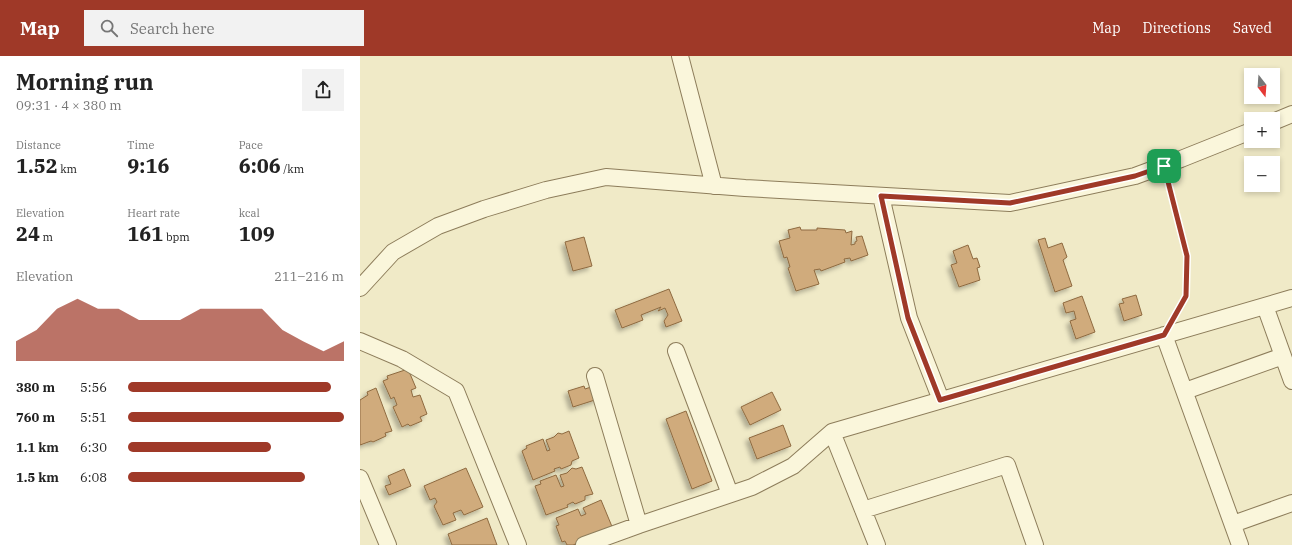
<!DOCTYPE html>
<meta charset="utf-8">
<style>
:root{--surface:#fff;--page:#f2f2f2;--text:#222;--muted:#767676;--accent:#9f3928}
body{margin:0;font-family:"IBM Plex Serif",serif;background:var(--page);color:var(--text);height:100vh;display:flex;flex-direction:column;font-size:15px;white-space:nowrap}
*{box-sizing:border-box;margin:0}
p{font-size:13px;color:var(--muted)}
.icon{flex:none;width:22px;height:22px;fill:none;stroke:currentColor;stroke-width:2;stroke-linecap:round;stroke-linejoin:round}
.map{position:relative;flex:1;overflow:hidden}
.sheet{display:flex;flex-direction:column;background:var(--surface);width:360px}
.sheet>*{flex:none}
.needle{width:26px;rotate:163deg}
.fabs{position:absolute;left:884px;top:12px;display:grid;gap:8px}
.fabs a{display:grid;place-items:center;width:36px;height:36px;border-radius:0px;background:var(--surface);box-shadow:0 2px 6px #0003;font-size:20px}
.pin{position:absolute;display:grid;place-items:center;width:34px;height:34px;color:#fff;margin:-17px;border-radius:8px;box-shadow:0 2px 6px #0006}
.round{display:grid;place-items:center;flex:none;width:42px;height:42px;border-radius:0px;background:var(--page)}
.overview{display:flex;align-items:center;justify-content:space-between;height:68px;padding:0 16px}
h1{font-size:22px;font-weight:800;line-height:30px}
.stats{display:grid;grid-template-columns:repeat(3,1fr);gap:6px;height:68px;padding:4px 16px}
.stats div{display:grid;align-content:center}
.stats b{font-size:20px;font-weight:800}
.stats small{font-size:11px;font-weight:400}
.stats p{font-size:11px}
.chart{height:112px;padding:8px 16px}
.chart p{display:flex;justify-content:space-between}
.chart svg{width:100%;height:72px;margin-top:4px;fill:var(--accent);opacity:.7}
ul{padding:0 16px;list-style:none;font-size:13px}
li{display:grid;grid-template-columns:64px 48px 1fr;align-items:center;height:30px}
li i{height:10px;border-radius:5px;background:var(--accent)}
header{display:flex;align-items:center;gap:24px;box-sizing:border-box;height:56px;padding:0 20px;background:var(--accent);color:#fff}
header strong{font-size:19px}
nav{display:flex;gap:22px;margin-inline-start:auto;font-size:14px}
.search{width:280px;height:36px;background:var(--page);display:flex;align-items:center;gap:10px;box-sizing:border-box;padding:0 14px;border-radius:0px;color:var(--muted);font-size:15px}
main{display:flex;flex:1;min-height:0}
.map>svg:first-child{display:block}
.building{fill:#d0ab7c;stroke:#8e6a40;filter:url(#shadow)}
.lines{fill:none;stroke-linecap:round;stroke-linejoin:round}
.minor-casing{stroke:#8d7d5b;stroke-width:18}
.path{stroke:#8d7d5b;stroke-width:2.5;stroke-dasharray:3 2;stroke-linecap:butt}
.minor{stroke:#faf6db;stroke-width:16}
.route-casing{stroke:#fff;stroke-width:8}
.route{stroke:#9f3928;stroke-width:5}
</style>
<header>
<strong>Map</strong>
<div class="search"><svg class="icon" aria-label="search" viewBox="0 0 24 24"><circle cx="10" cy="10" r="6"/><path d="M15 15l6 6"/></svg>Search here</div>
<nav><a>Map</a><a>Directions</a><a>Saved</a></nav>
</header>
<main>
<section class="sheet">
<div class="overview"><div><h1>Morning run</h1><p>09:31 · 4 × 380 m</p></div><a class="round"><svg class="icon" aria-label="share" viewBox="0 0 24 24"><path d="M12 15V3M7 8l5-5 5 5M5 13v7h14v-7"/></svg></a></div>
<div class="stats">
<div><p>Distance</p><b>1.52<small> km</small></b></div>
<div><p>Time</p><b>9:16</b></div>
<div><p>Pace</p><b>6:06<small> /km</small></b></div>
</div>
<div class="stats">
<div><p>Elevation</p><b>24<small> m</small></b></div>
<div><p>Heart rate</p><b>161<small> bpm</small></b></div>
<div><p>kcal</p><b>109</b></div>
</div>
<div class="chart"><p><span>Elevation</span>211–216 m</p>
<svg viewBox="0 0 160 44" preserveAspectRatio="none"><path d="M0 44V32L10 25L20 12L30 6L40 12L50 12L60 19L70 19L80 19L90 12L100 12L110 12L120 12L130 25L140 32L150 38L160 32V44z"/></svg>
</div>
<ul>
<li><b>380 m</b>5:56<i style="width:94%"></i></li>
<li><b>760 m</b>5:51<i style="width:100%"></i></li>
<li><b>1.1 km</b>6:30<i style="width:66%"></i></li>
<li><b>1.5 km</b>6:08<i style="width:82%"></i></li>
</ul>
</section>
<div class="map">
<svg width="932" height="489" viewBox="0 0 932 489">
<defs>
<filter id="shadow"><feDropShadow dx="-3.5" dy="3.5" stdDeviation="2" flood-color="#0004"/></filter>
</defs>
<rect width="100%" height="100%" fill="#f0eac7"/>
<!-- building -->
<path class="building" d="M 440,171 L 441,174 L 457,174 L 457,172 L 485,174 L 486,177 L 492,175 L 491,189 L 495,188 L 495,186 L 497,185 L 496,181 L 502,180 L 508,199 L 491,205 L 490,202 L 484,203 L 485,206 L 461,215 L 460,213 L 454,214 L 459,228 L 436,235 L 428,212 L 430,211 L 427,201 L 424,202 L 419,185 L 430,182 L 428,174 Z
M 224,181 L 232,210 L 213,215 L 205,186 Z
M 685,182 L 688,192 L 702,187 L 707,201 L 703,204 L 712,230 L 695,236 L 678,184 Z
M 608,189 L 613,203 L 617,202 L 620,211 L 617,212 L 620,224 L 599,231 L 591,209 L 597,207 L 593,195 Z
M 309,233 L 322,265 L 306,271 L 304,265 L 308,259 L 305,252 L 298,255 L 301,251 L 281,259 L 283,264 L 262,272 L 255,254 Z
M 776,239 L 782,259 L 764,265 L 759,248 L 764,247 L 762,243 Z
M 722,240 L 735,276 L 716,283 L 710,265 L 716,263 L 714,255 L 706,257 L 703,247 Z
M 48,313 L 56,332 L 51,334 L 53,341 L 60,339 L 67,358 L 60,361 L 62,365 L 50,370 L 48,368 L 42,371 L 33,351 L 37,349 L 34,341 L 31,343 L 23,325 L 28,323 L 27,320 Z
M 224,330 L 225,333 L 234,330 L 238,343 L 213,351 L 208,335 Z
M 16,332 L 32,375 L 25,377 L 26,380 L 13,386 L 11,385 L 0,389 L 0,344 L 8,339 L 7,336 Z
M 412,336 L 421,354 L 390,369 L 381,351 Z
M 326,355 L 352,425 L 332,433 L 306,363 Z
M 423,369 L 431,390 L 397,403 L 389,382 Z
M 209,375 L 219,402 L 212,405 L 211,409 L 201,413 L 200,411 L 194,413 L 195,415 L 173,424 L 162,395 L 167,392 L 166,390 L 183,383 L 187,395 L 190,394 L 186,384 L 194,381 L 198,377 L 202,378 Z
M 222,411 L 233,438 L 225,440 L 225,444 L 215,448 L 213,446 L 207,449 L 208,451 L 186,459 L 175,430 L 181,428 L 180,425 L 196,419 L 201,431 L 204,430 L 200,419 L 207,417 L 212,412 L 216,413 Z
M 106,412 L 123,451 L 104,459 L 101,454 L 93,457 L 96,464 L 83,469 L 74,450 L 77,446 L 75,442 L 70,444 L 64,430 Z
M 44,413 L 51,430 L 29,439 L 25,430 L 31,428 L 28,420 Z
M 241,444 L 253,473 L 213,489 L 207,489 L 205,485 L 202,486 L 196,470 L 199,469 L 196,462 L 218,453 L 221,460 L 226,458 L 223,452 Z
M 127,462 L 137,489 L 92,489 L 88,478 Z"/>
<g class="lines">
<!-- minor casing -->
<g class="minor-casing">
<path id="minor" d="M 320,0 L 354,130
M 913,66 L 932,58
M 521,140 L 549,262 L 581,344
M 0,232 L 33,196 L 78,170 L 124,153 L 186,134 L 246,121 L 385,132 L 650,147 L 775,120 L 821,103 L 891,75
M 905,250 L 932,325
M 804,279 L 880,489
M 0,285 L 42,303 L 96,335 L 158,489
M 316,295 L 370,438
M 235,320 L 279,469
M 825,335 L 923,300
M 472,376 L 517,489
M 0,422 L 28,489
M 503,454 L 647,409 L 675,489
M 873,468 L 932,447
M 224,489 L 279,469 L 392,431 L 433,410 L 472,376 L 932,242"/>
</g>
<!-- path -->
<path class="path" d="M 807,124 L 827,200 L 826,240 L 815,259"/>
<!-- minor -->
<use href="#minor" class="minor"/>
</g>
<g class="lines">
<!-- route casing -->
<g class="route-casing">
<path id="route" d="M 804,110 L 827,200 L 826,240 L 804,279 L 580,344 L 548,262 L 521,140 L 650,147 L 775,120 Z"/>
</g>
<!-- route -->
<use href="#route" class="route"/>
</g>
</svg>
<div class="fabs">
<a><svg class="needle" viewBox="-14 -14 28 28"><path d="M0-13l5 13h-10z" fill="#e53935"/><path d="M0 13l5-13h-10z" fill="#767676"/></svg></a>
<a>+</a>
<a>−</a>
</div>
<div class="pin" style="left:804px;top:110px;background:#1e9e55"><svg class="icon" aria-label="arrive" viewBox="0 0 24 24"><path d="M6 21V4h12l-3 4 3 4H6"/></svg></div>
</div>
</main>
